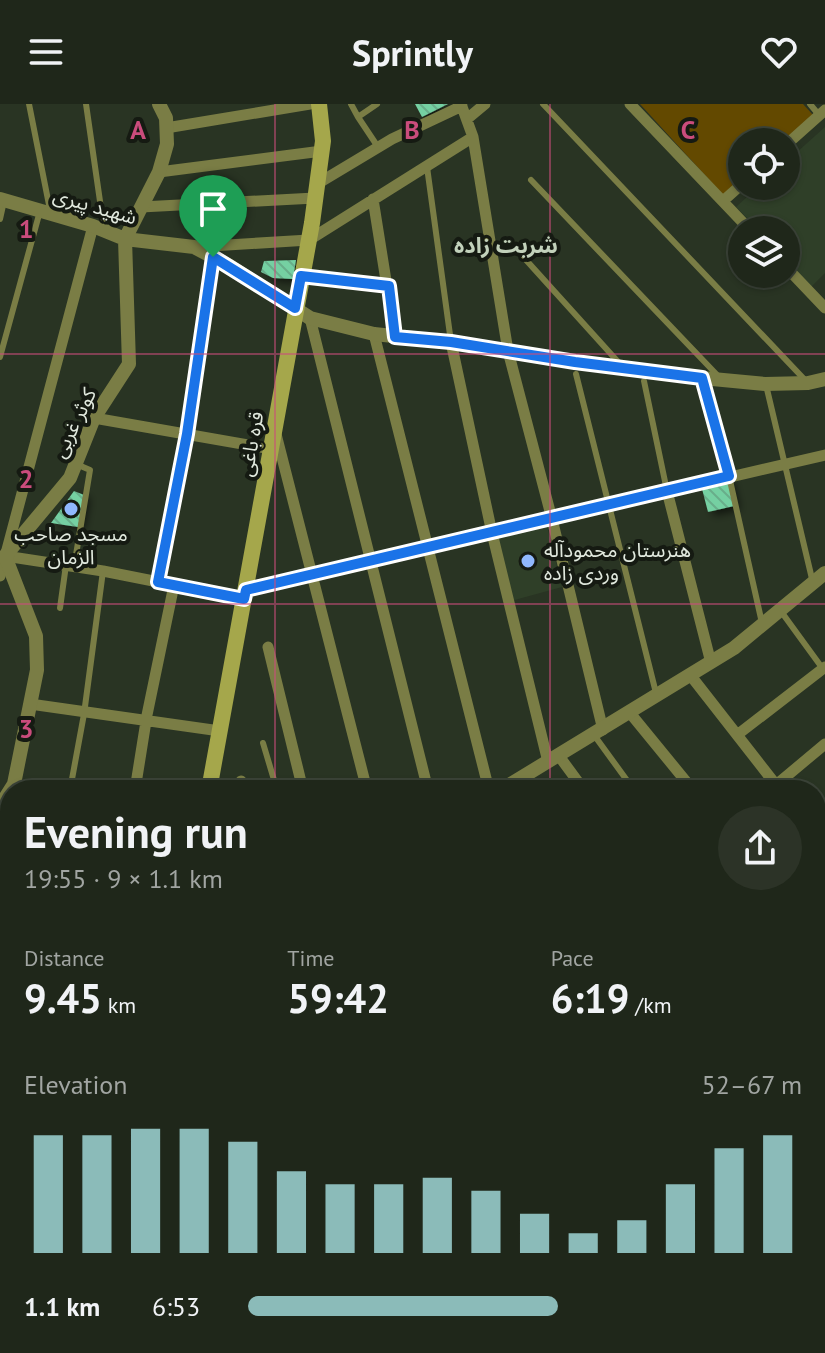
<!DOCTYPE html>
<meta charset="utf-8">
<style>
:root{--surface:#1f271a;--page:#2c3327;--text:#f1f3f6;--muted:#a1a5a2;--line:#3c4439;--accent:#8bbbb9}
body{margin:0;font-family:"PT Sans","Noto Sans Arabic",sans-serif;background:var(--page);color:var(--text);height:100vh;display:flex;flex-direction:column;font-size:30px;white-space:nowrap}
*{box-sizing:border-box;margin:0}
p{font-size:26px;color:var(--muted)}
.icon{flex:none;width:44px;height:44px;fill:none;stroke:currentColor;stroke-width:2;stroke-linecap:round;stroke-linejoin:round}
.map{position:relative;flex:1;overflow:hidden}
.side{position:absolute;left:0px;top:676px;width:826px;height:574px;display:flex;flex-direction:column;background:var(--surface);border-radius:32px 32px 0 0;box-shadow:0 2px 6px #0004,0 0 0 2px var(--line)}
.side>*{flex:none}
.controls{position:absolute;left:728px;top:24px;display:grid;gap:16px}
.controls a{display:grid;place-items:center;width:72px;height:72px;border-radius:50%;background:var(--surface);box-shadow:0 2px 6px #0004,0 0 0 2px var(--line);font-size:40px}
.pin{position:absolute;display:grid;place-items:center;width:68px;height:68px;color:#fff;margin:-82px -34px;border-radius:50% 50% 50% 0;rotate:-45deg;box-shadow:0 0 8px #0007}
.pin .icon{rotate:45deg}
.round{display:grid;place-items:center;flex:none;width:84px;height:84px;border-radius:42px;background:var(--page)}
.head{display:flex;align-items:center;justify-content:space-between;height:136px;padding:0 24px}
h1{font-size:44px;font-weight:800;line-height:60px}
.metrics{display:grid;grid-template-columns:repeat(3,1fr);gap:12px;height:136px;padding:8px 24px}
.metrics div{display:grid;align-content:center}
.metrics b{font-size:40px;font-weight:800}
.metrics small{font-size:22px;font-weight:400}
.metrics p{font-size:22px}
.chart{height:224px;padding:16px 24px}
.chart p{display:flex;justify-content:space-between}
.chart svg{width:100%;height:144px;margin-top:8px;stroke:var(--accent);stroke-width:6}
ul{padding:0 24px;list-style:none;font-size:26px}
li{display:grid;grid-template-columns:128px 96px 1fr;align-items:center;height:60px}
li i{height:20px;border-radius:10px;background:var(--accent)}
header{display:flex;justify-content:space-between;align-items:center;height:104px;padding:0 24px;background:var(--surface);font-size:36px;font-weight:800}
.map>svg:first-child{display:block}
.built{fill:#2f3f28}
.park{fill:url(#park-tufts)}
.pitch{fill:#634900}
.building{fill:url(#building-back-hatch);filter:url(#shadow)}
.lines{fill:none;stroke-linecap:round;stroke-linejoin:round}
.service{stroke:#7a7d45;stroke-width:6}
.minor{stroke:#7a7d45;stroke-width:11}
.tertiary{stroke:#7a7d45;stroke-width:14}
.secondary{stroke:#a5a74b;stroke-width:16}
.route-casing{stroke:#fff;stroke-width:16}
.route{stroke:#1a73e8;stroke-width:10}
.grid{fill:none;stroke:#ca4c7c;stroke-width:2;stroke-opacity:0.55}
.poi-dot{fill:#90b8fd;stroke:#151a12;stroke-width:3}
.labels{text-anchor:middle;stroke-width:8;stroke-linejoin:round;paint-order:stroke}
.street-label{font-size:20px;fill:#e1e9de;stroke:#151a12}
.poi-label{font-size:20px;fill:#e1e9de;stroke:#151a12}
.neighbourhood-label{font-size:22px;font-weight:bold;fill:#c2d1bb;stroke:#151a12}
.grid-label{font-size:26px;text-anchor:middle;font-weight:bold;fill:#ca4c7c;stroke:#151a12;stroke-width:8;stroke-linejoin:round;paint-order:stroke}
</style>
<header><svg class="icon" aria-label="menu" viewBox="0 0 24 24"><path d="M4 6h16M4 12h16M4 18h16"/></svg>Sprintly<svg class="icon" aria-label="heart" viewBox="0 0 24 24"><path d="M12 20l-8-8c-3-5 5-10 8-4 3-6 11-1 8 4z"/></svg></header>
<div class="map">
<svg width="825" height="1249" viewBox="0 0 825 1249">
<defs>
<pattern id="park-tufts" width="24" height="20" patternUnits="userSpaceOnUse" patternTransform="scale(2)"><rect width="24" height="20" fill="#634900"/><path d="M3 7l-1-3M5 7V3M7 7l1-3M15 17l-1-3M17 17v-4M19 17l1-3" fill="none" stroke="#796325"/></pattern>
<pattern id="building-back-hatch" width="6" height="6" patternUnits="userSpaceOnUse" patternTransform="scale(2)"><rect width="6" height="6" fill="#74d0a2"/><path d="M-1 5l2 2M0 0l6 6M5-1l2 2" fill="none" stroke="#68ae8a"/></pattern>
<filter id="shadow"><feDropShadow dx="6" dy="3.5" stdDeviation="4" flood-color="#0009"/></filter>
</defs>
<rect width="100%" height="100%" fill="#293423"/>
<!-- built -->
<path class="built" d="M 825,23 L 825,169 L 811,183 L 786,155 L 786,126 L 759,126 L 736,103 L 759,82 L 786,82 L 786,58 Z
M 546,418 L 562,483 L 511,497 L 494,430 Z"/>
<!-- park -->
<path class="park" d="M 816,1169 L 825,1178 L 825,1249 L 780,1249 L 772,1240 L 816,1240 Z"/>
<!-- pitch -->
<path class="pitch" d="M 640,0 L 803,0 L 814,12 L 785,38 L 742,38 L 742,77 L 724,92 Z"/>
<!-- building -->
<path class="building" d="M 415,0 L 448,0 L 422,13 Z
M 296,156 L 293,175 L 273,174 L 261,168 L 264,157 Z
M 727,374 L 734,402 L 708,408 L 701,381 Z
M 74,387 L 84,391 L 78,423 L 51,419 Z
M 246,1240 L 263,1240 L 266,1249 L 238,1249 L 237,1243 Z
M 349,1240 L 368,1240 L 370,1249 L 351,1249 Z
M 381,1240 L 404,1240 L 407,1249 L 384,1249 Z
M 417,1240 L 443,1240 L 446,1249 L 420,1249 Z
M 469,1240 L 492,1240 L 495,1249 L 472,1249 Z
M 518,1240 L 543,1240 L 545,1249 L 520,1249 Z"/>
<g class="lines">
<!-- service -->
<path class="service" d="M 29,0 L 50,106
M 86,0 L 104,125
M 351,0 L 358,13
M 377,0 L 358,13 L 378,43
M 543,0 L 805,276
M 810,0 L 819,11
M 427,63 L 451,238
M 531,76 L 719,273
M 0,115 L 4,97
M 517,146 L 620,260
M 305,172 L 389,182
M 0,253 L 40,107
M 576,270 L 656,589
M 702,274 L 729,372 L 762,519
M 644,277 L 667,387
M 766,281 L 813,479
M 74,463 L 90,366 L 76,360
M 60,504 L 66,461
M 780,506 L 823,565
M 594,631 L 634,686
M 263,639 L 277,686
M 70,686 L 84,610 L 103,467
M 816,774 L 825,783
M 816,835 L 825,825
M 0,949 L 10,947
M 816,1018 L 825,1027
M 0,1208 L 11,1249
M 653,1240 L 655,1249"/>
<!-- minor -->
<path class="minor" d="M 461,0 L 473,33 L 508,247 L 552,415 L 603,626
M 630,0 L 750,126
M 467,15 L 485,0
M 166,24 L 310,0
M 786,41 L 825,6
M 159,68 L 322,47
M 317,80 L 392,35 L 462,2
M 373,95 L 395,233
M 723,97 L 742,80
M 141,103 L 315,94
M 195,143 L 309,136 L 473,33
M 786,163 L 825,204
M 310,214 L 428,686
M 374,230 L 489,686
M 451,238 L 492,429 L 548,658
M 94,314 L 271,345
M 276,330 L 367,686
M 667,387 L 711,559
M 5,452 L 103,467 L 244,495
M 0,472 L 93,122
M 158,478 L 187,330 L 213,153
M 246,486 L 825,351
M 268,543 L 303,686
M 691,572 L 780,686
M 30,600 L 220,627
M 630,609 L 693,686
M 737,631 L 825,563
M 559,652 L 584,686
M 241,677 L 243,686
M 776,681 L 825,640
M 135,686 L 147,611 L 174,481
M 816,891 L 825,882
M 816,935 L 825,925
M 816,1115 L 825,1124
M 0,1172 L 10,1149
M 0,1184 L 10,1181
M 84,1240 L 86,1249
M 160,1240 L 162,1249
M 334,1240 L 337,1249
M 412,1240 L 415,1249
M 463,1240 L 466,1249
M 512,1240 L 515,1249
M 548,1240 L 550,1249"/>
<!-- tertiary -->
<path class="tertiary" d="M 0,95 L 93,122 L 125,135 L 194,143 L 228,161 L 310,214 L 374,230 L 451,238 L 575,258 L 702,274 L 765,280 L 808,279 L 825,275
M 501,686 L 734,544 L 825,469
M 0,702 L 14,680 L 37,566 L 36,532 L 5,452 L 70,374 L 94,314 L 129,260 L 125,135 L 159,68 L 167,40 L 166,14 L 159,0
M 0,799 L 10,796
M 758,1240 L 766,1249"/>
<!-- secondary -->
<path class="secondary" d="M 209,686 L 312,119 L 323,37 L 319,0
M 579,1240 L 581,1249"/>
</g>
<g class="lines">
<!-- route casing -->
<g class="route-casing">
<path id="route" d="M 213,153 L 295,204 L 301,172 L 389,182 L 395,233 L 451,238 L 575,258 L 702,274 L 729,372 L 246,486 L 244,495 L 158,478 L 187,330 Z"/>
</g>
<!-- route -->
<use href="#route" class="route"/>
</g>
<!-- grid -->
<path class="grid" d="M 275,0 L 275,686M 550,0 L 550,686M 0,250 L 825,250M 0,500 L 825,500M 0,749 L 10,749M 816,749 L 825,749M 0,999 L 10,999M 816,999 L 825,999M 275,1240 L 275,1249M 550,1240 L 550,1249"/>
<!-- markers -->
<g class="poi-dot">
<circle cx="71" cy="405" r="8"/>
<circle cx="528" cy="457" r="8"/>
</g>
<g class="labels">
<!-- street labels -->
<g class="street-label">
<text transform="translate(95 102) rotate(16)" y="7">شهید پیری</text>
<text transform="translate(74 319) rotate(-64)" y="7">کوثر غربی</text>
<text transform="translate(251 340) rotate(-80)" y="7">قره باغی</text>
</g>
<!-- poi labels -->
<g class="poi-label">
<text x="71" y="437">مسجد صاحب<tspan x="71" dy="23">الزمان</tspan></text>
<text x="544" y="453" text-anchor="start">هنرستان محمودآله<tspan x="544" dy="23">وردی زاده</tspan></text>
</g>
<!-- neighbourhood labels -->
<g class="neighbourhood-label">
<text x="506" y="149">شربت زاده</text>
</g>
</g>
<g class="grid-label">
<text x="138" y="35">A</text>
<text x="412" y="35">B</text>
<text x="688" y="35">C</text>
<text x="26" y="134">1</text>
<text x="26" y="384">2</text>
<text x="26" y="634">3</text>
</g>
</svg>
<div class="controls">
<a><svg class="icon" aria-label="locate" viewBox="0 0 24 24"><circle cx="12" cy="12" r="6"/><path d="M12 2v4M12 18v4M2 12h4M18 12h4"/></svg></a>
<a><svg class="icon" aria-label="layers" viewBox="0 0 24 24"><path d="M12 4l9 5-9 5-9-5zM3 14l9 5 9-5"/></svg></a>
</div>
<div class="pin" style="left:213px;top:153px;background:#1e9e55"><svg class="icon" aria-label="arrive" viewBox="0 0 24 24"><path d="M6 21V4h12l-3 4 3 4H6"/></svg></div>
<section class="side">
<div class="head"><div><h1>Evening run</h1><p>19:55 · 9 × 1.1 km</p></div><a class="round"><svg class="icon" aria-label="share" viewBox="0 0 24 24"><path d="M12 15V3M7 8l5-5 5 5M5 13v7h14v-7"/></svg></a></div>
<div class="metrics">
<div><p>Distance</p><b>9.45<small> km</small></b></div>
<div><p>Time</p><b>59:42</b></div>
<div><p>Pace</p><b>6:19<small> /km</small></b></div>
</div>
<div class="chart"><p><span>Elevation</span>52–67 m</p>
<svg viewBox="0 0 160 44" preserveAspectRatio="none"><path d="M5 44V8M15 44V8M25 44V6M35 44V6M45 44V10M55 44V19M65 44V23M75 44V23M85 44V21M95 44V25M105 44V32M115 44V38M125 44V34M135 44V23M145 44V12M155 44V8"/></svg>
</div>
<ul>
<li><b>1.1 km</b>6:53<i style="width:56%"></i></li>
</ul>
</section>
</div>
